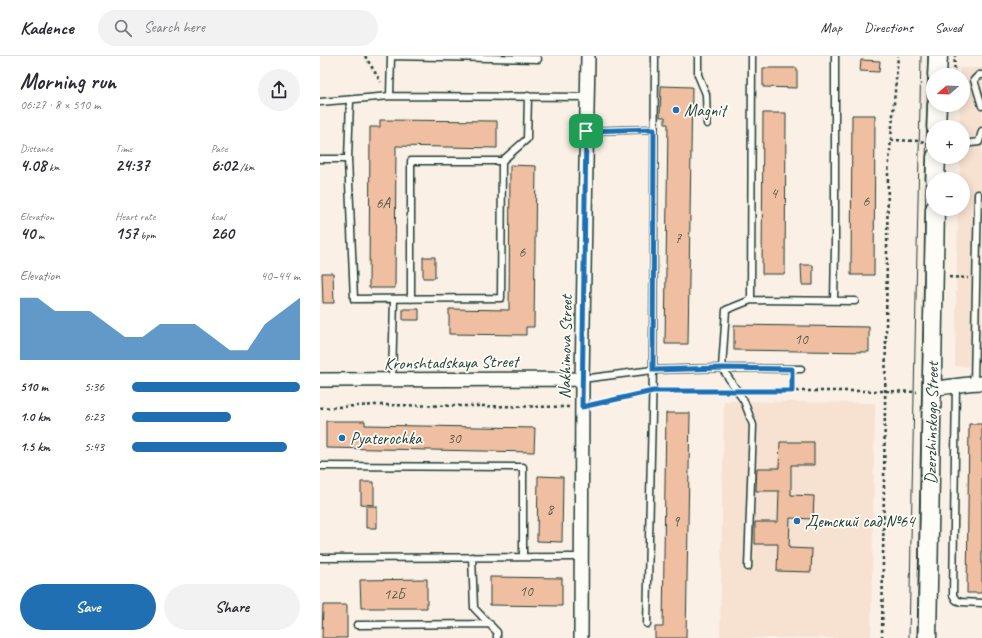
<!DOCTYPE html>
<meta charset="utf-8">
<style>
:root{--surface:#fff;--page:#f2f2f3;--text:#2b2b33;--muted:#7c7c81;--line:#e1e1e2;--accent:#1f6fb2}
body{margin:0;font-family:Caveat,sans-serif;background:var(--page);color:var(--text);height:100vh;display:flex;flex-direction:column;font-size:15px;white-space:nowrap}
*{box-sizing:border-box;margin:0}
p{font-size:13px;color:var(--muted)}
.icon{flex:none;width:22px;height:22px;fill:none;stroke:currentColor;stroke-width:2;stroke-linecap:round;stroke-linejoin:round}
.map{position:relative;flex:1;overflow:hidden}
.side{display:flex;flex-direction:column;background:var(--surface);width:320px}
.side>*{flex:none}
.needle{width:26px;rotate:251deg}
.tools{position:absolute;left:606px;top:12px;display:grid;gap:8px}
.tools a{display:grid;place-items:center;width:44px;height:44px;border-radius:50%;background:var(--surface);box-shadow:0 2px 10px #0003;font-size:20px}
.pin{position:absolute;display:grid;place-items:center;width:34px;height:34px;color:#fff;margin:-17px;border-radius:8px;box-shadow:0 2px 6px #0006}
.round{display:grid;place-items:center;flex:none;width:42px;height:42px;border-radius:21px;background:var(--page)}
.overview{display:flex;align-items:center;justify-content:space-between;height:68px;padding:0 20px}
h1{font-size:22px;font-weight:700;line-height:30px}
.metrics{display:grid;grid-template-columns:repeat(3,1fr);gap:6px;height:68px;padding:4px 20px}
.metrics div{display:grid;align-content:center}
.metrics b{font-size:17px;font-weight:700}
.metrics small{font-size:11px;font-weight:400}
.metrics p{font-size:11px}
.chart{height:112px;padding:8px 20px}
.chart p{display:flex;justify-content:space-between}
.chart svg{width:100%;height:72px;margin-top:4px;fill:var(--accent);opacity:.7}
.cta{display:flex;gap:8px;margin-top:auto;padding:8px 20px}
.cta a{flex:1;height:46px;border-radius:24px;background:var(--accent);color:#fff;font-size:16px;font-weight:700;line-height:46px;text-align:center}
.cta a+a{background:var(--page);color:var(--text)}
ul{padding:0 20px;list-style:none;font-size:13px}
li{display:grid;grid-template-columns:64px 48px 1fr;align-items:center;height:30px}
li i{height:10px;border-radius:5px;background:var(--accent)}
header{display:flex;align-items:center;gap:24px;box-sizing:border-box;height:56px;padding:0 20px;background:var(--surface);border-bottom:1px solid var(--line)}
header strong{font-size:19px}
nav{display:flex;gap:22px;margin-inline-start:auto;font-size:14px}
.search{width:280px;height:36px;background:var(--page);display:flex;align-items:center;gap:10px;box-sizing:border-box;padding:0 14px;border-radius:22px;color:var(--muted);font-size:15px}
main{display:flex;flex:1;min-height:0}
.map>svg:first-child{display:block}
.built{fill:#f7e1d1}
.building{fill:#f0bfa1;stroke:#1f3d34}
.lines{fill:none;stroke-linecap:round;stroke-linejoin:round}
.service-casing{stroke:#1f3d34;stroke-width:9}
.minor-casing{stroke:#1f3d34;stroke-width:16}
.secondary-casing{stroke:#1f3d34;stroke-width:21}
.path{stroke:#1f3d34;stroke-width:2.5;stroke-dasharray:3 3;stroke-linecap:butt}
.service{stroke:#fdfcf7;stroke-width:6}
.minor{stroke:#fdfcf7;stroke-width:13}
.secondary{stroke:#fdfcf7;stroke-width:18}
.tram{stroke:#1f3d34;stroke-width:1}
.route-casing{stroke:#fff;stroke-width:8}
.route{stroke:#1f6fb2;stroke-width:5}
.poi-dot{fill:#1f6fb2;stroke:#fdfcf7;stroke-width:1.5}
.labels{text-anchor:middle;stroke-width:3.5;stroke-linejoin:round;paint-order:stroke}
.number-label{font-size:15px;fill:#535e4f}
.poi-label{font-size:17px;fill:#1f3d34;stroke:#fdfcf7;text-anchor:start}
.street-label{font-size:17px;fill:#1f3d34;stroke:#fdfcf7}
</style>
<header>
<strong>Kadence</strong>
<div class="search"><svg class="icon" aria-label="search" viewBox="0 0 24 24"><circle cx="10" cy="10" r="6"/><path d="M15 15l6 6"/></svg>Search here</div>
<nav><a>Map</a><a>Directions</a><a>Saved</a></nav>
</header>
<main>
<section class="side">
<div class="overview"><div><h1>Morning run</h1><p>06:27 · 8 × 510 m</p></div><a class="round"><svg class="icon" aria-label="share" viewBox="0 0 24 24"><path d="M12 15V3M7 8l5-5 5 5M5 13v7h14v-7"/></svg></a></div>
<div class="metrics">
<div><p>Distance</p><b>4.08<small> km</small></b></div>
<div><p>Time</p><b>24:37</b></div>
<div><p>Pace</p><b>6:02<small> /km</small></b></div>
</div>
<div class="metrics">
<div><p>Elevation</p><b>40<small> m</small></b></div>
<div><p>Heart rate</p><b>157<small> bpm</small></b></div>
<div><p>kcal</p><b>260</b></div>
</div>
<div class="chart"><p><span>Elevation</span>40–44 m</p>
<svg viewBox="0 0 160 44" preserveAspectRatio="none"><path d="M0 44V6L10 6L20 14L30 14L40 14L50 22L60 30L70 30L80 22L90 22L100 22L110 30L120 38L130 38L140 22L150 14L160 6V44z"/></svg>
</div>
<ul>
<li><b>510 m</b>5:36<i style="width:100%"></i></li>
<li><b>1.0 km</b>6:23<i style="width:59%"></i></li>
<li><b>1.5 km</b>5:43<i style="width:92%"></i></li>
</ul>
<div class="cta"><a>Save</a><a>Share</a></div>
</section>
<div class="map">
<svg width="662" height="582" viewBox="0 0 662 582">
<rect width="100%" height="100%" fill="#faf0e6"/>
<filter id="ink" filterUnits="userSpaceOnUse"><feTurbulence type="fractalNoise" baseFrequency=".025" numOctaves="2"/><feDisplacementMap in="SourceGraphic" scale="8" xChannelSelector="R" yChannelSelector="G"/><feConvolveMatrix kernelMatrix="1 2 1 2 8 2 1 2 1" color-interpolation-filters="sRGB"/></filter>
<g filter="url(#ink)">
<!-- built -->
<path class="built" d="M 640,12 L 662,12 L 662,311 L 635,310 L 638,153 L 643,153 L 643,123 L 640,123 L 640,101 L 643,101 L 643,71 L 640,71 L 640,49 L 643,49 L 643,19 L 640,19 Z
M 404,345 L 555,347 L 551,582 L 400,582 Z"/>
<!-- building -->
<path class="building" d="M 541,4 L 560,5 L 559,16 L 540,15 Z
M 443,12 L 477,12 L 477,32 L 443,31 Z
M 341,30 L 372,31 L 368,288 L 345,288 L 348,68 L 345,68 L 345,61 L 340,61 Z
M 443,57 L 466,57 L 465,218 L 442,218 Z
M 532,59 L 555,59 L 554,219 L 531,219 Z
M 60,64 L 177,65 L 177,92 L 76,90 L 75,232 L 49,232 L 50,71 L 60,71 Z
M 190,109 L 216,110 L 214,271 L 206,271 L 206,279 L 129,278 L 129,253 L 189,254 Z
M 103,201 L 115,201 L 115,222 L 103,222 Z
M 481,209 L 493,209 L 493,229 L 482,229 Z
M 2,217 L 13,217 L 14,247 L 3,247 Z
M 83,253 L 99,253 L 99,264 L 83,264 Z
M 414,269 L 549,271 L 549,296 L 414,294 Z
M 346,357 L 370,357 L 366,582 L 335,582 L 335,571 L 343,571 Z
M 6,365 L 45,365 L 45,369 L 215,372 L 214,396 L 6,392 Z
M 649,368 L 662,368 L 662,537 L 647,537 Z
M 460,386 L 494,386 L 494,409 L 471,409 L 471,439 L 494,440 L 493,463 L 470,462 L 469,492 L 492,493 L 491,516 L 457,515 L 458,488 L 435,488 L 435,466 L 458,466 L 459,435 L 436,435 L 437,412 L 459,412 Z
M 218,420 L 243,421 L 242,486 L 217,485 Z
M 41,426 L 54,426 L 54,449 L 41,448 Z
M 46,450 L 57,450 L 57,472 L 46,472 Z
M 170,521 L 242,522 L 242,550 L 170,549 Z
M 107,523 L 107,552 L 41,552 L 40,524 Z
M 3,549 L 27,549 L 27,582 L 2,582 Z"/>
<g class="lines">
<!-- service casing -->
<g class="service-casing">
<path id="service" d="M 378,0 L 378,19 L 386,38 L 387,68
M 662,19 L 659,19 L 654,24 L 662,50
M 70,40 L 71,0 L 218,3
M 30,44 L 28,103 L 34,243 L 181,242 L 182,105 L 207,83 L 208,40
M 0,46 L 70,40 L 267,41
M 266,75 L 334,73
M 643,88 L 659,86 L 662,75
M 0,103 L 28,103
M 91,243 L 91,105 L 182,105
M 431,244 L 432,0
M 514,245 L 515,192 L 515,0
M 262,323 L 333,314 L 402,312 L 481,313
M 72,325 L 74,243
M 654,327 L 658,138
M 636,329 L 633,539 L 636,544 L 641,546 L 662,547
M 0,410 L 203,411 L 203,500
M 152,501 L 154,552 L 177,576 L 177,582
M 0,502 L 262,501
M 428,511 L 433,369 L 424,345 L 402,312 L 406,254 L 431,244 L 535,245
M 327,568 L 333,314 L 335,0
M 37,569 L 170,568"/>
</g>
<!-- minor casing -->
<g class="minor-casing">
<path id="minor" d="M 0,324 L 262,323
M 611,332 C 629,332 645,327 662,327
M 261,582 L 262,323 L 268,0"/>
</g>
<!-- secondary casing -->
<g class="secondary-casing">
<path id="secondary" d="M 617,19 L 618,0
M 616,71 L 617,49
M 615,123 L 616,101
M 607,582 L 615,153"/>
</g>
<!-- path -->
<path class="path" d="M 45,0 L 61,26
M 634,19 L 635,0
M 571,84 L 599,85 L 610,87
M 629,221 L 648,222
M 472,321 L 472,335 L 565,335 L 597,336
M 340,335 L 407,335
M 426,335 L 472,335
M 274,348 L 324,337
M 0,352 L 55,349 L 251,351
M 562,582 L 568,118 L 578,0"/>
<!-- service -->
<use href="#service" class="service"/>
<!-- minor -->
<use href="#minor" class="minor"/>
<!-- secondary -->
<use href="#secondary" class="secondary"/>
<!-- tram -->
<path class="tram" d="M 589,582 L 601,0
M 598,582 L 608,0"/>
</g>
</g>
<g class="lines" filter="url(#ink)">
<!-- route casing -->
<g class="route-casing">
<path id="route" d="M 334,73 L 333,314 L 402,312 L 472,313 L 472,335 L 333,335 L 262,351 L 266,75 Z"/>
</g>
<!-- route -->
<use href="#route" class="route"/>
</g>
<!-- markers -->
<g class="poi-dot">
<circle cx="356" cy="54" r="4"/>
<circle cx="22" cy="382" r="4"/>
<circle cx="477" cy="465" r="4"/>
</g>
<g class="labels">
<!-- number labels -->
<g class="number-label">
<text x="454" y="142">4</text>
<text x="546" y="150">6</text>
<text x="63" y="152">6А</text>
<text x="358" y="187">7</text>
<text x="202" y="201">6</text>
<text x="481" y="288">10</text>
<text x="134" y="387">30</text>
<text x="230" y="458">8</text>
<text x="356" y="470">9</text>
<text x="206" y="540">10</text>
<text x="74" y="543">12Б</text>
</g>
<!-- poi labels -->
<g class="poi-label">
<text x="364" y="60">Magnit</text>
<text x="30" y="388">Pyaterochka</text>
<text x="485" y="471">Детский сад №64</text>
</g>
<!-- street labels -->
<g class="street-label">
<text transform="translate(245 291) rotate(-89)" y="6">Nakhimova Street</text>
<text transform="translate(131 306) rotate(-1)" y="6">Kronshtadskaya Street</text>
<text transform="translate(611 367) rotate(-89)" y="6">Dzerzhinskogo Street</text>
</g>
</g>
</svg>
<div class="tools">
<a><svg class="needle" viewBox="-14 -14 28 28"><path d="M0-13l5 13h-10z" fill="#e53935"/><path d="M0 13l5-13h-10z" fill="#7c7c81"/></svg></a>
<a>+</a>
<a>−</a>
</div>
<div class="pin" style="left:266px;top:75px;background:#1e9e55"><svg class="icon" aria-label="arrive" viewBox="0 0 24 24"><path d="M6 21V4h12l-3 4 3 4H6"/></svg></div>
</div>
</main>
